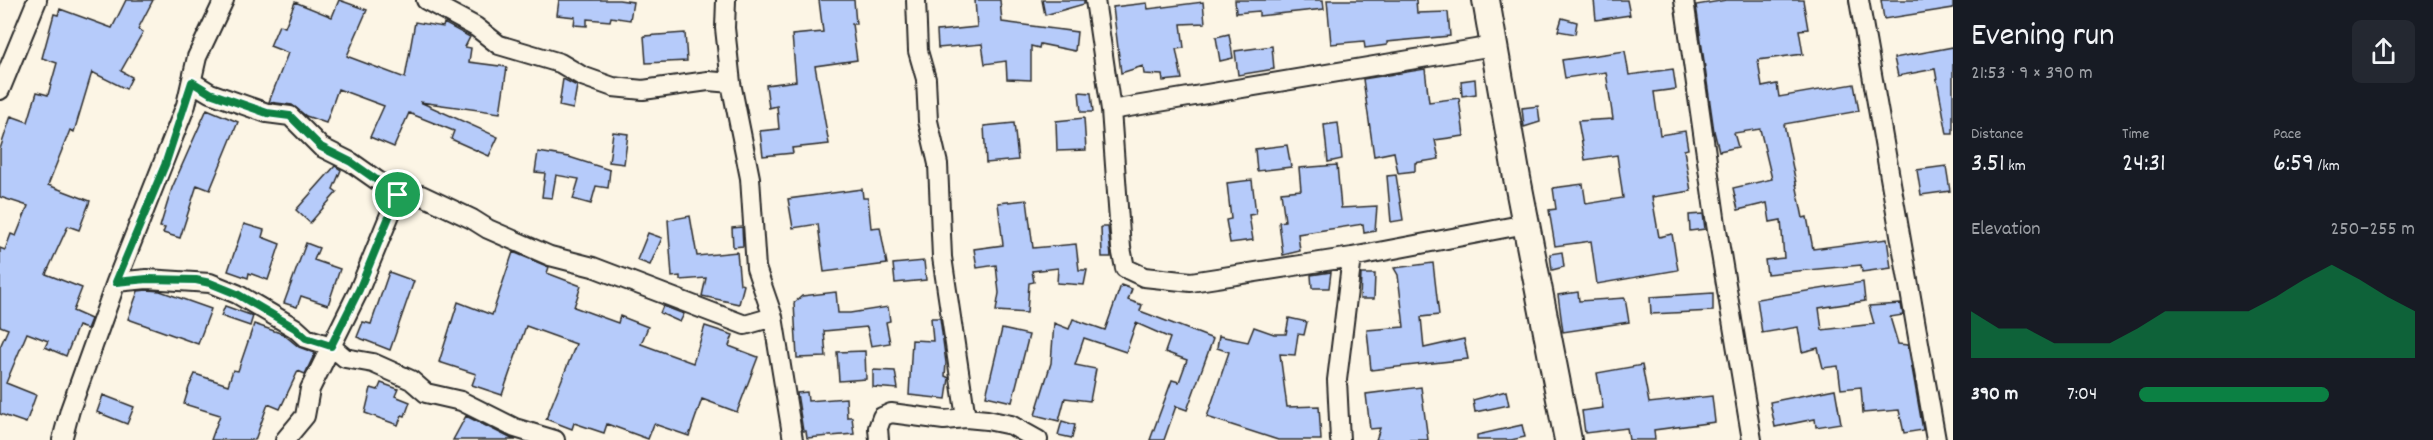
<!DOCTYPE html>
<meta charset="utf-8">
<style>
:root{--surface:#171b24;--page:#242831;--text:#f1f3f6;--muted:#9ea1a6;--accent:#0b8043}
body{margin:0;font-family:Dekko,sans-serif;background:var(--page);color:var(--text);height:100vh;display:flex;flex-direction:column;font-size:22px;white-space:nowrap}
*{box-sizing:border-box;margin:0}
p{font-size:20px;color:var(--muted)}
.icon{flex:none;width:33px;height:33px;fill:none;stroke:currentColor;stroke-width:2;stroke-linecap:round;stroke-linejoin:round}
.map{position:relative;flex:1;overflow:hidden}
.side{display:flex;flex-direction:column;background:var(--surface);width:480px}
.side>*{flex:none}
.pin{position:absolute;display:grid;place-items:center;width:51px;height:51px;color:#fff;margin:-26px;border:3px solid #fff;border-radius:50%;box-shadow:0 2px 6px #0007}
.round{display:grid;place-items:center;flex:none;width:63px;height:63px;border-radius:9px;background:var(--page)}
.overview{display:flex;align-items:center;justify-content:space-between;height:102px;padding:0 18px}
h1{font-size:33px;font-weight:600;line-height:45px}
.figures{display:grid;grid-template-columns:repeat(3,1fr);gap:9px;height:102px;padding:6px 18px}
.figures div{display:grid;align-content:center}
.figures b{font-size:26px;font-weight:600}
.figures small{font-size:16px;font-weight:400}
.figures p{font-size:16px}
.chart{height:168px;padding:12px 18px}
.chart p{display:flex;justify-content:space-between}
.chart svg{width:100%;height:108px;margin-top:6px;fill:var(--accent);opacity:.7}
ul{padding:0 18px;list-style:none;font-size:20px}
li{display:grid;grid-template-columns:96px 72px 1fr;align-items:center;height:45px}
li i{height:15px;border-radius:8px;background:var(--accent)}
main{display:flex;flex:1;min-height:0}
.map>svg:first-child{display:block}
.building{fill:#b6cbfa;stroke:#2b2b2b;stroke-width:1.5}
.lines{fill:none;stroke-linecap:round;stroke-linejoin:round}
.street-casing{stroke:#2b2b2b;stroke-width:22}
.secondary-casing{stroke:#2b2b2b;stroke-width:30}
.street{stroke:#fcf5e5;stroke-width:18}
.secondary{stroke:#fcf5e5;stroke-width:26}
.route-casing{stroke:#fff;stroke-width:12}
.route{stroke:#0b8043;stroke-width:8}
</style>
<main>
<div class="map">
<svg width="1953" height="440" viewBox="0 0 1953 440">
<rect width="100%" height="100%" fill="#fcf5e5"/>
<filter id="ink" filterUnits="userSpaceOnUse"><feTurbulence type="fractalNoise" baseFrequency=".0167" numOctaves="2"/><feDisplacementMap in="SourceGraphic" scale="12" xChannelSelector="R" yChannelSelector="G"/><feConvolveMatrix kernelMatrix="1 2 1 2 8 2 1 2 1" color-interpolation-filters="sRGB"/></filter>
<g filter="url(#ink)">
<!-- building -->
<path class="building" d="M 126,0 L 153,0 L 138,29 L 143,32 L 121,71 L 132,77 L 126,89 L 92,72 L 74,132 L 70,130 L 48,185 L 90,201 L 79,230 L 68,226 L 46,274 L 82,288 L 73,311 L 91,319 L 87,329 L 78,326 L 66,356 L 45,347 L 48,341 L 27,333 L 6,383 L 36,395 L 26,423 L 0,414 L 0,347 L 8,329 L 0,326 L 0,248 L 5,250 L 11,234 L 16,236 L 28,206 L 0,197 L 0,149 L 11,116 L 28,122 L 37,92 L 48,95 L 57,63 L 42,58 L 54,14 L 58,15 L 60,9 L 112,28 Z
M 339,0 L 367,10 L 347,56 L 349,57 L 405,78 L 415,22 L 443,27 L 444,23 L 470,37 L 465,47 L 471,48 L 469,62 L 507,67 L 500,113 L 420,102 L 498,137 L 489,156 L 451,139 L 454,131 L 409,113 L 394,147 L 370,137 L 384,106 L 338,89 L 326,123 L 306,116 L 292,105 L 269,102 L 288,53 L 270,46 L 279,25 L 285,27 L 295,2 L 332,17 Z
M 559,0 L 619,0 L 633,2 L 630,20 L 611,17 L 610,21 L 587,19 L 587,26 L 574,25 L 575,17 L 557,15 Z
M 819,0 L 854,0 L 856,24 L 852,24 L 857,60 L 815,66 L 829,144 L 792,148 L 793,153 L 763,156 L 760,131 L 779,129 L 777,106 L 769,108 L 766,85 L 796,81 L 792,35 L 823,32 Z
M 975,0 L 1000,0 L 1002,22 L 1077,32 L 1075,51 L 1040,44 L 1039,48 L 1031,46 L 1031,80 L 1007,79 L 1006,61 L 985,64 L 982,44 L 938,48 L 937,31 L 977,27 Z
M 1042,0 L 1084,0 L 1084,4 L 1045,15 Z
M 1235,0 L 1323,0 L 1324,9 L 1259,16 L 1259,11 L 1236,13 Z
M 1327,0 L 1416,0 L 1417,13 L 1448,12 L 1450,36 L 1387,42 L 1387,45 L 1365,48 L 1364,41 L 1331,44 Z
M 1594,0 L 1627,0 L 1630,15 L 1596,20 Z
M 1726,0 L 1803,0 L 1808,29 L 1799,30 L 1803,54 L 1758,60 L 1762,87 L 1777,84 L 1779,97 L 1854,84 L 1859,111 L 1784,124 L 1803,218 L 1807,217 L 1813,249 L 1887,239 L 1891,268 L 1862,272 L 1861,265 L 1767,274 L 1765,260 L 1784,258 L 1781,220 L 1770,222 L 1767,203 L 1738,210 L 1733,188 L 1772,179 L 1760,129 L 1734,133 L 1738,147 L 1719,151 L 1714,131 L 1696,5 Z
M 1881,0 L 1953,0 L 1953,8 L 1884,19 Z
M 1203,2 L 1205,23 L 1181,24 L 1184,48 L 1176,49 L 1182,79 L 1163,81 L 1162,75 L 1144,74 L 1143,66 L 1121,73 L 1113,7 L 1147,3 L 1148,9 Z
M 1562,18 L 1577,22 L 1575,34 L 1558,31 Z
M 685,33 L 687,61 L 646,63 L 644,36 Z
M 1229,34 L 1233,58 L 1220,61 L 1216,37 Z
M 1272,46 L 1274,69 L 1238,75 L 1235,51 Z
M 1953,47 L 1953,134 L 1947,134 L 1935,69 L 1898,76 L 1894,58 Z
M 1625,51 L 1629,75 L 1673,69 L 1676,89 L 1654,92 L 1660,135 L 1685,131 L 1688,149 L 1684,150 L 1691,191 L 1652,197 L 1659,237 L 1672,234 L 1678,270 L 1597,284 L 1591,241 L 1555,246 L 1549,210 L 1556,209 L 1553,188 L 1583,184 L 1586,204 L 1623,198 L 1617,155 L 1585,160 L 1578,121 L 1613,119 L 1606,72 L 1565,78 L 1562,60 Z
M 1425,69 L 1429,102 L 1459,98 L 1464,136 L 1435,140 L 1439,159 L 1415,163 L 1415,171 L 1398,173 L 1394,152 L 1374,156 L 1363,79 Z
M 563,79 L 577,86 L 573,109 L 559,106 Z
M 1475,79 L 1476,94 L 1462,96 L 1461,81 Z
M 1079,92 L 1091,93 L 1093,112 L 1081,112 Z
M 1538,106 L 1540,122 L 1524,127 L 1522,108 Z
M 207,109 L 238,122 L 210,190 L 197,185 L 180,238 L 163,233 L 165,228 L 160,227 L 172,188 Z
M 1084,118 L 1086,150 L 1057,151 L 1056,121 Z
M 1014,123 L 1018,160 L 986,163 L 984,126 Z
M 1338,123 L 1342,159 L 1328,162 L 1324,125 Z
M 613,132 L 628,134 L 624,164 L 609,162 Z
M 1287,145 L 1291,167 L 1257,171 L 1255,149 Z
M 538,152 L 569,157 L 610,170 L 608,188 L 596,186 L 591,204 L 573,199 L 579,179 L 556,175 L 552,198 L 542,197 L 545,173 L 535,172 Z
M 1337,165 L 1341,208 L 1377,206 L 1375,231 L 1364,233 L 1363,224 L 1298,234 L 1300,251 L 1283,255 L 1279,222 L 1285,221 L 1281,192 L 1301,190 L 1299,168 Z
M 335,166 L 341,170 L 333,189 L 337,192 L 310,223 L 296,210 Z
M 1946,166 L 1950,191 L 1921,195 L 1917,170 Z
M 1396,175 L 1403,220 L 1391,222 L 1387,176 Z
M 1252,180 L 1256,214 L 1249,215 L 1253,240 L 1230,243 L 1226,220 L 1231,219 L 1227,183 Z
M 862,189 L 863,198 L 868,198 L 871,228 L 880,227 L 887,264 L 824,272 L 818,224 L 793,228 L 788,199 Z
M 1027,200 L 1033,248 L 1076,244 L 1079,270 L 1087,270 L 1084,285 L 1057,283 L 1058,268 L 1032,271 L 1034,282 L 1029,283 L 1027,313 L 996,311 L 999,293 L 996,265 L 977,268 L 974,249 L 1003,245 L 998,203 Z
M 1703,214 L 1705,229 L 1690,231 L 1689,215 Z
M 690,216 L 697,256 L 737,252 L 740,284 L 744,285 L 739,304 L 702,296 L 706,278 L 680,280 L 680,276 L 672,277 L 668,220 Z
M 244,224 L 264,230 L 262,237 L 280,244 L 268,280 L 249,273 L 248,278 L 228,271 Z
M 742,227 L 743,246 L 733,247 L 732,228 Z
M 1101,227 L 1108,227 L 1111,257 L 1102,257 Z
M 648,233 L 662,238 L 650,265 L 637,260 Z
M 306,243 L 319,248 L 314,260 L 340,269 L 328,305 L 301,296 L 297,307 L 284,303 Z
M 513,252 L 549,267 L 547,273 L 581,286 L 574,307 L 618,323 L 620,316 L 648,327 L 641,344 L 693,363 L 705,326 L 733,335 L 729,346 L 758,357 L 737,412 L 702,399 L 689,436 L 654,424 L 648,439 L 607,424 L 604,433 L 574,423 L 572,429 L 546,419 L 576,344 L 526,326 L 502,395 L 472,385 L 476,374 L 439,362 L 458,302 L 492,315 Z
M 1562,252 L 1564,267 L 1552,270 L 1550,254 Z
M 924,261 L 926,280 L 895,283 L 893,264 Z
M 1433,263 L 1439,315 L 1421,317 L 1424,348 L 1464,339 L 1468,359 L 1371,370 L 1367,330 L 1404,327 L 1398,275 L 1394,268 Z
M 389,272 L 414,281 L 390,350 L 357,337 L 363,322 L 371,324 Z
M 1331,272 L 1329,288 L 1312,288 L 1311,275 Z
M 1361,274 L 1375,274 L 1374,299 L 1360,299 Z
M 1863,282 L 1865,301 L 1819,308 L 1822,330 L 1874,324 L 1869,306 L 1901,304 L 1903,315 L 1890,317 L 1898,344 L 1908,345 L 1923,430 L 1904,433 L 1899,410 L 1863,413 L 1861,387 L 1841,389 L 1838,366 L 1823,368 L 1818,348 L 1802,352 L 1798,327 L 1762,333 L 1757,299 Z
M 1121,285 L 1132,289 L 1128,300 L 1142,305 L 1140,311 L 1213,339 L 1187,410 L 1176,406 L 1164,440 L 1150,440 L 1172,380 L 1179,382 L 1187,360 L 1165,352 L 1170,338 L 1136,323 L 1126,352 L 1084,338 L 1075,365 L 1096,369 L 1090,401 L 1065,398 L 1059,421 L 1035,415 L 1051,363 L 1054,323 L 1069,329 L 1073,319 L 1105,330 Z
M 147,290 L 160,291 L 211,309 L 198,344 L 128,319 L 138,291 Z
M 836,292 L 838,313 L 850,313 L 888,307 L 890,321 L 886,322 L 890,343 L 871,346 L 867,327 L 824,331 L 826,357 L 797,358 L 794,303 L 802,296 Z
M 1578,292 L 1579,301 L 1625,298 L 1629,322 L 1563,332 L 1558,295 Z
M 1713,293 L 1713,311 L 1651,314 L 1650,297 Z
M 225,306 L 253,316 L 250,326 L 221,316 Z
M 663,306 L 684,314 L 680,322 L 660,313 Z
M 931,318 L 940,318 L 946,363 L 945,376 L 949,378 L 946,399 L 909,395 L 912,340 L 933,341 Z
M 1289,318 L 1307,322 L 1304,335 L 1298,334 L 1295,355 L 1280,354 L 1287,407 L 1319,406 L 1321,440 L 1278,440 L 1207,417 L 1229,352 L 1217,348 L 1219,336 L 1248,342 L 1254,327 L 1274,334 L 1286,334 Z
M 254,324 L 283,334 L 299,347 L 315,353 L 305,374 L 298,371 L 280,409 L 268,404 L 255,440 L 211,440 L 220,415 L 184,404 L 189,387 L 195,374 L 228,385 L 233,370 L 238,371 Z
M 1002,329 L 1029,335 L 1012,402 L 986,396 Z
M 865,351 L 866,379 L 839,381 L 837,352 Z
M 1642,365 L 1649,403 L 1712,396 L 1715,422 L 1654,430 L 1655,440 L 1629,440 L 1627,428 L 1585,433 L 1582,411 L 1603,408 L 1597,373 Z
M 873,370 L 895,371 L 898,389 L 873,387 Z
M 381,383 L 398,389 L 395,396 L 410,402 L 405,416 L 402,415 L 398,425 L 365,413 L 371,388 L 378,390 Z
M 1421,387 L 1428,440 L 1376,440 L 1380,428 L 1370,429 L 1366,394 Z
M 1835,389 L 1841,423 L 1816,427 L 1815,419 L 1775,427 L 1770,402 Z
M 1506,391 L 1509,405 L 1475,412 L 1473,400 Z
M 807,392 L 808,401 L 846,398 L 847,417 L 852,417 L 854,434 L 807,438 L 806,431 L 803,431 L 797,393 Z
M 103,395 L 134,407 L 127,424 L 97,412 Z
M 466,416 L 510,438 L 516,440 L 453,440 Z
M 1062,421 L 1075,425 L 1072,438 L 1058,435 Z
M 1522,425 L 1525,437 L 1511,440 L 1477,440 L 1477,435 Z"/>
<g class="lines">
<!-- street casing -->
<g class="street-casing">
<path id="street" d="M 426,0 L 476,27 L 499,45 L 560,63 L 582,76 L 613,87 L 643,90 L 708,81 L 731,83
M 726,0 L 725,28 L 731,83 L 750,178 L 756,268 L 773,317 L 793,440
M 916,0 L 918,51 L 926,79 L 928,121 L 938,164 L 942,257 L 966,418
M 1095,0 L 1111,110 L 1121,248 L 1125,268 L 1144,277 L 1191,282 L 1352,257 L 1526,224
M 1684,0 L 1716,224 L 1752,440
M 1859,0 L 1936,440
M 192,82 L 210,93 L 267,113 L 290,116 L 321,147 L 351,162 L 398,195 L 421,195 L 472,219 L 488,229 L 550,256 L 593,267 L 745,325 L 773,317
M 0,90 L 37,0
M 1111,110 L 1493,46
M 116,282 L 147,279 L 210,283 L 237,294 L 295,328 L 306,338 L 331,346 L 345,358 L 373,363 L 411,380 L 426,393 L 461,401 L 515,428 L 555,440
M 62,440 L 70,410 L 116,282 L 186,105 L 197,57 L 224,0
M 285,440 L 305,416 L 310,389 L 359,290 L 398,195
M 879,440 L 878,428 L 882,417 L 891,413 L 944,420 L 966,418 L 987,420 L 1011,425 L 1038,440
M 1340,440 L 1337,380 L 1352,257"/>
</g>
<!-- secondary casing -->
<g class="secondary-casing">
<path id="secondary" d="M 1486,0 L 1517,178 L 1568,440"/>
</g>
<!-- street -->
<use href="#street" class="street"/>
<!-- secondary -->
<use href="#secondary" class="secondary"/>
</g>
</g>
<g class="lines" filter="url(#ink)">
<!-- route casing -->
<g class="route-casing">
<path id="route" d="M 192,82 L 210,93 L 267,113 L 290,116 L 321,147 L 351,162 L 398,195 L 359,290 L 331,346 L 306,338 L 295,328 L 237,294 L 210,283 L 196,280 L 147,279 L 116,282 L 165,165 Z"/>
</g>
<!-- route -->
<use href="#route" class="route"/>
</g>
</svg>
<div class="pin" style="left:398px;top:195px;background:#1e9e55"><svg class="icon" aria-label="arrive" viewBox="0 0 24 24"><path d="M6 21V4h12l-3 4 3 4H6"/></svg></div>
</div>
<section class="side">
<div class="overview"><div><h1>Evening run</h1><p>21:53 · 9 × 390 m</p></div><a class="round"><svg class="icon" aria-label="share" viewBox="0 0 24 24"><path d="M12 15V3M7 8l5-5 5 5M5 13v7h14v-7"/></svg></a></div>
<div class="figures">
<div><p>Distance</p><b>3.51<small> km</small></b></div>
<div><p>Time</p><b>24:31</b></div>
<div><p>Pace</p><b>6:59<small> /km</small></b></div>
</div>
<div class="chart"><p><span>Elevation</span>250–255 m</p>
<svg viewBox="0 0 160 44" preserveAspectRatio="none"><path d="M0 44V25L10 32L20 32L30 38L40 38L50 38L60 32L70 25L80 25L90 25L100 25L110 19L120 12L130 6L140 12L150 19L160 25V44z"/></svg>
</div>
<ul>
<li><b>390 m</b>7:04<i style="width:69%"></i></li>
</ul>
</section>
</main>
